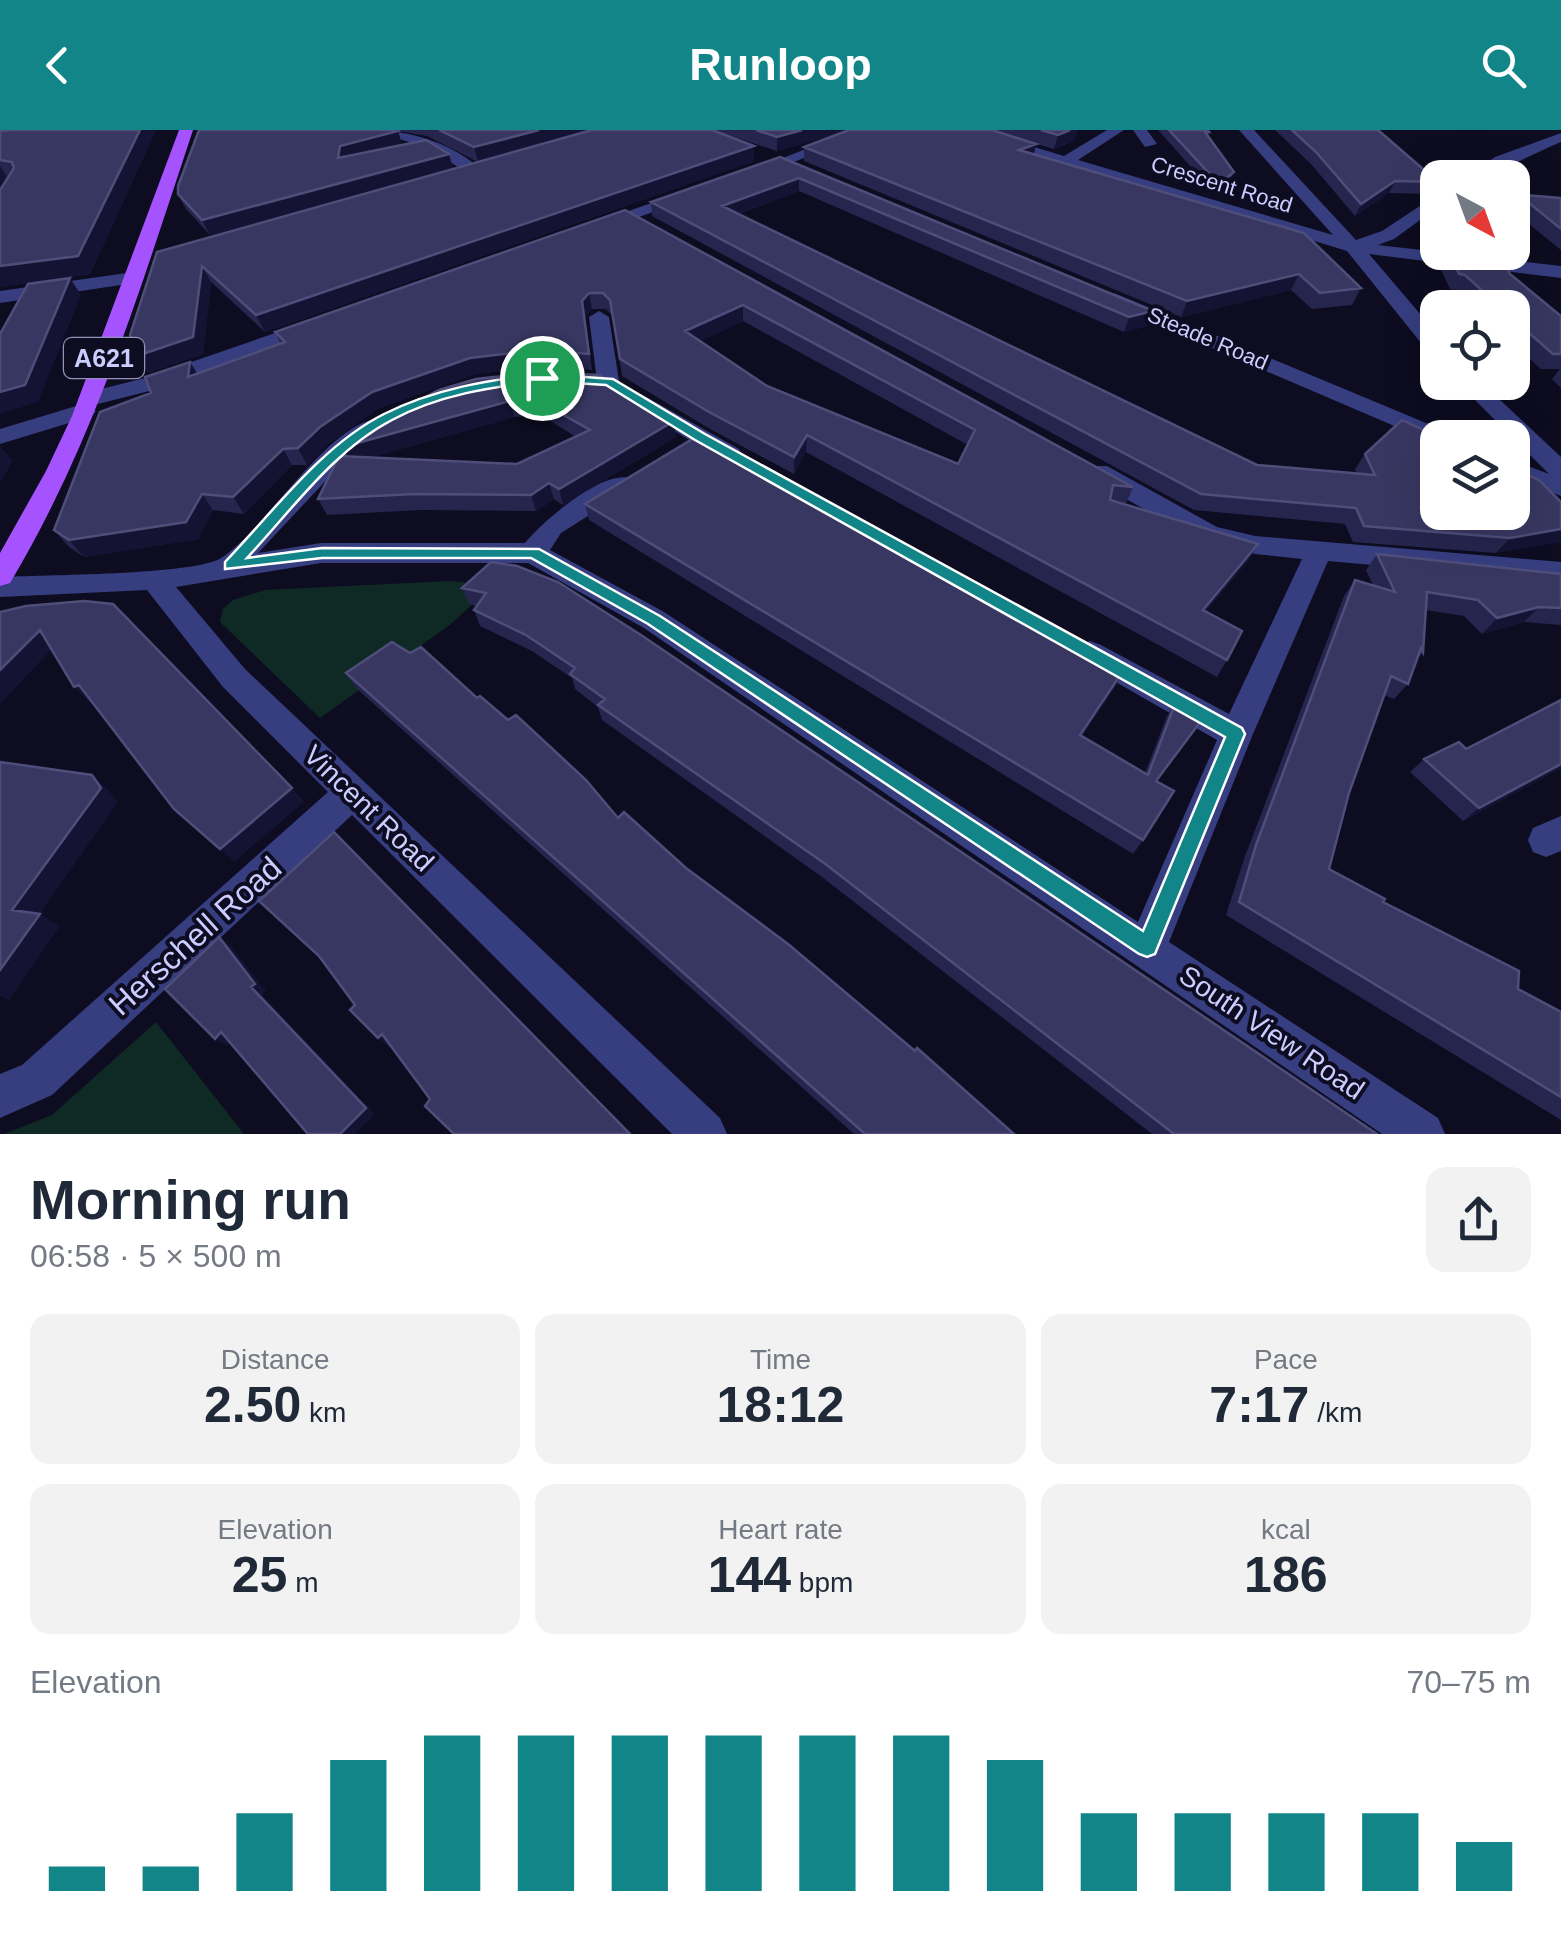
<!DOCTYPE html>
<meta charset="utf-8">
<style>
:root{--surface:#fff;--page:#f2f2f3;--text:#1f2937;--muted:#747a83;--accent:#118588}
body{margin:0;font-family:Helvetica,sans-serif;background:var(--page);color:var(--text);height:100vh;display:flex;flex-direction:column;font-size:38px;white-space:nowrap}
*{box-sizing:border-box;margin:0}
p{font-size:32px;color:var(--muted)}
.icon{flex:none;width:55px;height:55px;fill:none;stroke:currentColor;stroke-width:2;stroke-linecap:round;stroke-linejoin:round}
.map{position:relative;height:1004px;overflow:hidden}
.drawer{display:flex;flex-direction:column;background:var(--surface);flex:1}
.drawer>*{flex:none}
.needle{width:65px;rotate:139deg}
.tools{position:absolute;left:1420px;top:30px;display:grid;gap:20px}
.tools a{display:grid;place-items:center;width:110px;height:110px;border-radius:20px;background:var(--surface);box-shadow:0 10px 40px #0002;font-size:50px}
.pin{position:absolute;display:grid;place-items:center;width:85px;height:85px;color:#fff;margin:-42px;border:5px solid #fff;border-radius:50%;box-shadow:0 2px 10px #0007}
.round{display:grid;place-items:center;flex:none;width:105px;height:105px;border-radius:20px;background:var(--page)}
.head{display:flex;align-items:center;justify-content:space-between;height:170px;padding:0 30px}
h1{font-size:55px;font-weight:700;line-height:75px}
.metrics{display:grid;grid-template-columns:repeat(3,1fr);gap:15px;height:170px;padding:10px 30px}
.metrics div{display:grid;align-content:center;border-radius:20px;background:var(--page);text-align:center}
.metrics b{font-size:50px;font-weight:700}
.metrics small{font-size:28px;font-weight:400}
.metrics p{font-size:28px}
.chart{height:280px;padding:20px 30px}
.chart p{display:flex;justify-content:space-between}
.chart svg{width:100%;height:180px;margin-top:10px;stroke:var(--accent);stroke-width:6}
header{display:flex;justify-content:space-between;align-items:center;height:130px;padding:0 30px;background:var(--accent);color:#fff;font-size:45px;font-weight:700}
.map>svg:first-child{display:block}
.green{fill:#0f2a25}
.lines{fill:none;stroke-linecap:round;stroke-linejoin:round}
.minor{fill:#363e80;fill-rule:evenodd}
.major{fill:#a552ff;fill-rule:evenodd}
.wall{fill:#26254e;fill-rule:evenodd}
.shaded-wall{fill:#151334}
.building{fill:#383761;stroke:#4f4e7a;stroke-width:2.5;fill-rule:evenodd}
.route{fill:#118588;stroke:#fff;stroke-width:2.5;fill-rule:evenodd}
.labels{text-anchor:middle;stroke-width:8;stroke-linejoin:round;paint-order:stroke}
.far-street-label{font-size:22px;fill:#cbccff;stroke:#0d0c20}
.shield{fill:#0d0c20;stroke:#9292bc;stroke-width:2.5}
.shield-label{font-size:25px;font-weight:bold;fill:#cbccff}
.street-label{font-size:28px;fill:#cbccff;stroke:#0d0c20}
.near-street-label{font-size:32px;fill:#cbccff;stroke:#0d0c20}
</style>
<header><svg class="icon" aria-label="back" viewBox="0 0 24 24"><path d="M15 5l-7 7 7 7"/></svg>Runloop<svg class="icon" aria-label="search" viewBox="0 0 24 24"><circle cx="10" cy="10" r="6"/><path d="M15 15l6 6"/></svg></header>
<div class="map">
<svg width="1561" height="1004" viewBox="0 0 1561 1004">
<rect width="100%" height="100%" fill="#0d0c20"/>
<!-- green -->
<path class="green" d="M 449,451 L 493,455 L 451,494 L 320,588 L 220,492 L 223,479 L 233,470 L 265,460 Z
M 156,892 L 244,1004 L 4,1004 L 52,985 Z"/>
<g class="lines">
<!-- minor -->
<path class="minor" d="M 369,0 C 411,0 453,13 484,42 L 470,45 L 429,18 Z
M 854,0 L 874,0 L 759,46 L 745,43 Z
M 955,0 L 978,0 L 1064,26 L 1107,0 L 1124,0 L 1078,30 L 1333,105 L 1239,0 L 1254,0 L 1356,110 L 1382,101 L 1438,64 L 1438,77 L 1394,109 L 1378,115 L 1561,136 L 1561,148 L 1369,124 L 1438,205 L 1438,225 L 1430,224 L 1347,121 Z
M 1133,0 L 1147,0 L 1157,14 L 1145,17 Z
M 1561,3 L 1561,12 C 1534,23 1490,48 1464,48 L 1495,27 Z
M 691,59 L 697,61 L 697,67 L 598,101 L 583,97 Z
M 134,142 L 144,148 L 141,152 L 0,173 L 0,161 Z
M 1114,163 L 1450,303 L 1454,308 L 1438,308 L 1438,314 L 1434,313 L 1107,173 L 1104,169 Z
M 599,181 L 609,187 L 619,251 L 608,258 L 597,251 L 589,187 Z
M 313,190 L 320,192 L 323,196 L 320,200 L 161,258 L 90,276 L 96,281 L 92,286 L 0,314 L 0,299 L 83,274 L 78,269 L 81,264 L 145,248 Z
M 1457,252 L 1481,252 L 1561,327 L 1561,366 L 1512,347 L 1512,330 L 1549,344 Z
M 641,264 L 739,319 L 742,324 L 739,329 L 721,329 L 633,276 L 630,271 Z
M 374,289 L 386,296 L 382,301 L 348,327 L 258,423 L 321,413 L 525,413 C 542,392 601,341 629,348 L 633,354 L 629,360 L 561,403 L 550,420 L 664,482 L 1138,792 L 1217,610 L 1079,531 L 1075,523 L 1079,515 L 1090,511 L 1101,515 L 1229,584 L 1302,429 L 1255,424 L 1199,410 L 1089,348 L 1085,342 L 1089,336 L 1107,336 L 1217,397 L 1255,406 L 1561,432 L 1561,452 L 1328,431 L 1253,604 L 1169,812 L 1438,988 L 1445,1004 L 1382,1004 L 644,498 L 528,433 L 321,433 L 176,457 L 245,539 L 720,988 L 727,1004 L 672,1004 L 352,685 L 52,965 L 0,988 L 0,944 L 22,935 L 328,662 L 223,557 L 147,460 L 0,467 L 0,447 C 39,445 196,445 221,428 C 267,398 321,302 374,289 Z
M 1561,686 L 1561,721 L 1546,727 L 1533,722 L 1528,710 L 1533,698 Z"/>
<!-- major -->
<path class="major" d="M 179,0 L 193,0 C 141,156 95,311 10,453 L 0,456 L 0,423 L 46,341 L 72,286 Z"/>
</g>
<!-- wall -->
<path class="wall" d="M 0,0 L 156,0 L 90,144 L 0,157 L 0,60 L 9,47 L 7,47 L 0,56 Z
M 199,0 L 712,0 L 754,16 L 754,31 L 265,202 L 211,152 L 203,224 L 148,243 L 157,122 L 478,32 L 427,6 L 398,1 L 402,15 L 449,24 L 453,39 L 210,105 L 186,79 L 178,64 Z
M 713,0 L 1077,0 L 1074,11 L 1054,19 L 1036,14 L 1034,24 L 1361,158 L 1352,175 L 1312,179 L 1291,160 L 1181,187 L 804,31 L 804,17 L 842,2 L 777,21 Z
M 1158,0 L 1207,0 L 1209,2 L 1208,6 L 1234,42 L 1230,52 L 1215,64 Z
M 1275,0 L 1378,0 L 1438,52 L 1431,64 L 1389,63 L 1355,86 L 1311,34 Z
M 780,27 L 1153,181 L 1147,196 L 1124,202 L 799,61 L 738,84 L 1257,335 L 1357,344 L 1355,339 L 1365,324 L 1561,372 L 1496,423 L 1353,412 L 1345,394 L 1194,380 L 652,86 L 651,72 Z
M 1512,64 L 1561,68 L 1561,120 L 1519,86 L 1512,92 Z
M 625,80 L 1133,357 L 1126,374 L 1118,373 L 1258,414 L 1248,431 L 1206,481 L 1227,530 L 1217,547 L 806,322 L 794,344 L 710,299 L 622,246 L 613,186 L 606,179 L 592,179 L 585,187 L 592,240 L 542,236 L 476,244 L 379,278 L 328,314 L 307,335 L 292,335 L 244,384 L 213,380 L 198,409 L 84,427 L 69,417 L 54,400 L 151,263 L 190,232 L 197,243 L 280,213 L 275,202 ZM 743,191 L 968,315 L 958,334 L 767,256 L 700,211 Z
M 1448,122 L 1510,144 L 1561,186 L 1561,258 L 1552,249 L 1560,239 L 1541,239 L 1512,213 L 1512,178 L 1474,178 L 1455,160 L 1450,159 L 1440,137 Z
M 476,249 L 674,291 L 676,307 L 563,375 L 554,369 L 536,381 L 421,380 L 327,385 L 318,369 L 348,326 L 343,317 ZM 541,285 L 576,307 L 517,334 L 372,327 L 514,287 Z
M 585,374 L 1123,541 L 1115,557 L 1082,606 L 1145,643 L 1167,586 L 1176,571 L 1201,591 L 1157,651 L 1143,710 L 1133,724 L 589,390 Z
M 1377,424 L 1561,444 L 1561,495 L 1524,492 L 1482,504 L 1464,486 L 1426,480 L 1423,522 L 1417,530 L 1408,554 L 1394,569 L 1384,565 L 1349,663 L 1329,739 L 1518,859 L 1561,882 L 1561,990 L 1226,785 L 1244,729 L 1344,466 L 1355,450 L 1373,455 L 1366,440 Z
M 491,432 L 1377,1004 L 1152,1004 L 822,747 L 602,590 L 598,577 L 575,559 L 572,548 L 532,521 L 480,496 L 474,480 L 476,476 L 469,474 L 462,458 Z
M 346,543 L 477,568 L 618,688 L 686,738 L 1014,1004 L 854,1004 L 356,558 Z
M 1466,619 L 1561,638 L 1463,691 L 1410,642 L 1424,629 Z"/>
<!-- shaded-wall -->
<path class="shaded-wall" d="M 140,0 L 156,0 L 90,144 L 0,157 L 0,136 Z
M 539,0 L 593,0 L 478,32 L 474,17 Z
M 802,0 L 853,0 L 777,21 L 777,7 Z
M 1070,0 L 1077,0 L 1074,11 L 1054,19 L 1058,5 Z
M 398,1 L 402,15 L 338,28 L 340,16 Z
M 1036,14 L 1033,28 L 1019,20 Z
M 754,16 L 754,31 L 265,202 L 256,185 Z
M 449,24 L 453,39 L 210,105 L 202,90 Z
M 0,36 L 7,47 L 0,56 Z
M 1234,42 L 1230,52 L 1215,64 L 1219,54 Z
M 799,48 L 799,61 L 723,89 L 722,76 Z
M 1395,51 L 1389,63 L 1355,86 L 1361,74 Z
M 1528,72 L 1519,86 L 1512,92 L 1512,86 Z
M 202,136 L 211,152 L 203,224 L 148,243 L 137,226 Z
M 1299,144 L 1291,160 L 1181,187 L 1187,171 Z
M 70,148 L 81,165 L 38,272 L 0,284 L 0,262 Z
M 589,163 L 592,179 L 585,187 L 592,240 L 582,171 Z
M 743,175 L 743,191 L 686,218 L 685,201 Z
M 1153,181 L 1147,196 L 1124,202 L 1129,187 Z
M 538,220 L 542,236 L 476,244 L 379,278 L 328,314 L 307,335 L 298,318 L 320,297 L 372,262 L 470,228 Z
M 190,232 L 200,248 L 188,247 Z
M 510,271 L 514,287 L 351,333 L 343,317 Z
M 674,291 L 676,307 L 563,375 L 559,359 Z
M 807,305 L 806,322 L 794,344 L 794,327 Z
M 0,316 L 13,331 L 0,353 Z
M 283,319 L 292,335 L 244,384 L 233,367 Z
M 549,353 L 554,369 L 536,381 L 531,365 Z
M 202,364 L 213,380 L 198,409 L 84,427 L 69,410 Z
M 1561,399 L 1561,412 L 1496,423 L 1510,408 Z
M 1258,414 L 1248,431 L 1193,496 L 1203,480 Z
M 1539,477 L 1524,492 L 1482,504 L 1497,488 Z
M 40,500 L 56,515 L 0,574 L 0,540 Z
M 1123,541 L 1115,557 L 1072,620 L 1080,605 Z
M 79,555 L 94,570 L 90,573 L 74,557 Z
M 1561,634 L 1561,638 L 1463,691 L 1479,678 Z
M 92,645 L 108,660 L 118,672 L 33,793 L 12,780 Z
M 292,658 L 304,672 L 234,732 L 220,719 Z
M 40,784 L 60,796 L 9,870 L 0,866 L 0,840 Z
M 219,807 L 230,815 L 266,861 L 262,865 L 375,984 L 355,1004 L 340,1004 Z
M 221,902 L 233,910 L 227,916 L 215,909 Z
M 382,904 L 394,914 L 390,918 L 378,908 Z"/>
<!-- building -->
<path class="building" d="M 12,0 L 140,0 L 78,126 L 0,136 L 0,60 L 14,38 L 12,32 L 0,30 L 0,1 Z
M 199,0 L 396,0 L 398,1 L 340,16 L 338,28 L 426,10 L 449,24 L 202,90 L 178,64 L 178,56 Z
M 439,0 L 539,0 L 474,17 Z
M 592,0 L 712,0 L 754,16 L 256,185 L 202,136 L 193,207 L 137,226 L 130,205 L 157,122 Z
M 756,0 L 802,0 L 777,7 Z
M 849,0 L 992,0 L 1036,14 L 1019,20 L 1304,103 L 1361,158 L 1320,163 L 1299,144 L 1187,171 L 804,17 Z
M 1041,0 L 1070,0 L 1058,5 Z
M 1169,0 L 1207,0 L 1209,2 L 1205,2 L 1234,42 L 1219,54 Z
M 1292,0 L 1378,0 L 1438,52 L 1395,51 L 1361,74 L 1316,22 Z
M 780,27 L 1153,181 L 1129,187 L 799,48 L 722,76 L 1257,335 L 1375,345 L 1365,324 L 1402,290 L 1441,308 L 1438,308 L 1438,382 L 1512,382 L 1512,338 L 1539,350 L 1561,372 L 1561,399 L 1510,408 L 1364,396 L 1356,378 L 1201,364 L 651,72 Z
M 1512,64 L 1561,68 L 1561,99 L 1528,72 L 1512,86 Z
M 625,80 L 1133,357 L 1113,355 L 1110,370 L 1258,414 L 1203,480 L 1242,501 L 1227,530 L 807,305 L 794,327 L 709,282 L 620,229 L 610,170 L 603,163 L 589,163 L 582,171 L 589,224 L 538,220 L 470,228 L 372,262 L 320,297 L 298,318 L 283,319 L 233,367 L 202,364 L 186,392 L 69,410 L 54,400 L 100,282 L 151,263 L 145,247 L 190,232 L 188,247 L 285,212 L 275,202 ZM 743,175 L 975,300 L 958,334 L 767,256 L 685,201 Z
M 1449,122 L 1502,128 L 1510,144 L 1561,186 L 1561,224 L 1553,224 L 1512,188 L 1512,178 L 1501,178 L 1465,145 L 1459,144 Z
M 70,148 L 25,255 L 0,262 L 0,204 L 28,154 Z
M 538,242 L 599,245 L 674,291 L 559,359 L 549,353 L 531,365 L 414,364 L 318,369 L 339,326 L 517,334 L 590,300 L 537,270 L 510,271 L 343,317 L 378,291 L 439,260 L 476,249 Z
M 699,305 L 1123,541 L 1080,605 L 1148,645 L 1176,571 L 1195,581 L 1201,591 L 1156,651 L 1174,661 L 1143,710 L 585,374 Z
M 1377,424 L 1561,444 L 1561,478 L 1539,477 L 1497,488 L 1478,470 L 1427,462 L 1423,522 L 1421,518 L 1408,554 L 1391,546 L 1349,663 L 1329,739 L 1385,769 L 1383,772 L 1519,841 L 1518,859 L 1561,882 L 1561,967 L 1239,772 L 1256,715 L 1355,450 L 1395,462 Z
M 491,432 L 517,436 L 558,452 L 641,505 L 1377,1004 L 1174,1004 L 824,733 L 598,575 L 605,569 L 570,544 L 575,538 L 526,505 L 474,480 L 486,463 L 462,458 Z
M 84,471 L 113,474 L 292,658 L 220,719 L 174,679 L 79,555 L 74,557 L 40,500 L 0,540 L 0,482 L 26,476 Z
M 392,512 L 410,523 L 421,517 L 477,568 L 480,566 L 508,590 L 516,585 L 586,650 L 618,688 L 624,682 L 686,738 L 788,814 L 915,921 L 917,918 L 1014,1004 L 865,1004 L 346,543 Z
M 1561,570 L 1561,634 L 1479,678 L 1424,629 L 1459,612 L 1466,619 Z
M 0,632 L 92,645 L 101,658 L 12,780 L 40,784 L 0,840 Z
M 334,702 L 630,1004 L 454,1004 L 425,976 L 430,969 L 382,904 L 378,908 L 350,880 L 355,875 L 319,826 L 259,771 Z
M 219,807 L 255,854 L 251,857 L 366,978 L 340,1004 L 308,1004 L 221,902 L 215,909 L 165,859 Z"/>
<!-- route -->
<path class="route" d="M 542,244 L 613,249 L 705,304 L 1242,598 L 1245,604 L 1155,824 L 1147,827 L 1139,824 L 648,494 L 531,428 L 322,428 L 225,439 L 225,432 C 273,382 322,315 384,284 C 434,259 487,250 542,244 ZM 542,251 L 606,255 L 695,310 L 1225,607 L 1143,801 L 660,486 L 539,419 L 322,418 L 247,428 C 291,381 334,320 392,290 C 438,265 491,257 542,251 Z"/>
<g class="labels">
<!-- far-street labels -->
<g class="far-street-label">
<text transform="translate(1222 54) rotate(17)" y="8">Crescent Road</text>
<text transform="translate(1208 208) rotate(23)" y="8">Steade Road</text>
</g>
<!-- shield labels -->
<rect class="shield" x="64" y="208" width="80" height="40" rx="8"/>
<g class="shield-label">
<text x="104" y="237">A621</text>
</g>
<!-- street labels -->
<g class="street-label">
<text transform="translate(369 678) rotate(44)" y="10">Vincent Road</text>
<text transform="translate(1272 902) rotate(34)" y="10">South View Road</text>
</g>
<!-- near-street labels -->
<g class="near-street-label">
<text transform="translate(195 806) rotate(-42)" y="11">Herschell Road</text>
</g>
</g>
</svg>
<div class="tools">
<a><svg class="needle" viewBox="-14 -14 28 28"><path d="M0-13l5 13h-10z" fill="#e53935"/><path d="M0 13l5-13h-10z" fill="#747a83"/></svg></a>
<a><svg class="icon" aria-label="locate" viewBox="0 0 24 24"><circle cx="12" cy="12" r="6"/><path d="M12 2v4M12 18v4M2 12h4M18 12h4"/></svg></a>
<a><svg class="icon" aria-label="layers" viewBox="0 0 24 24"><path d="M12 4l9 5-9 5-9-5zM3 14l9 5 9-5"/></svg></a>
</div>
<div class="pin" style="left:542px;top:248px;background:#1e9e55"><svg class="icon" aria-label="arrive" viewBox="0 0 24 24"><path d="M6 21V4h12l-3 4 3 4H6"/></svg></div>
</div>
<section class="drawer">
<div class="head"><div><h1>Morning run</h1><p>06:58 · 5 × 500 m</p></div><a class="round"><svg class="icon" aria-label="share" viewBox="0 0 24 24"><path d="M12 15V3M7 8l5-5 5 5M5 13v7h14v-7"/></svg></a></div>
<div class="metrics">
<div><p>Distance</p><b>2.50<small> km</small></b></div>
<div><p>Time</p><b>18:12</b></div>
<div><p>Pace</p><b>7:17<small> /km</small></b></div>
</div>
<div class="metrics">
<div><p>Elevation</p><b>25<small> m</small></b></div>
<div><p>Heart rate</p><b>144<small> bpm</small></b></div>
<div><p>kcal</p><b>186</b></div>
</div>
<div class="chart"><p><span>Elevation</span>70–75 m</p>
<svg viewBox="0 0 160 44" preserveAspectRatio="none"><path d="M5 44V38M15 44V38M25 44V25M35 44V12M45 44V6M55 44V6M65 44V6M75 44V6M85 44V6M95 44V6M105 44V12M115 44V25M125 44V25M135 44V25M145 44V25M155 44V32"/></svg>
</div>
</section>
